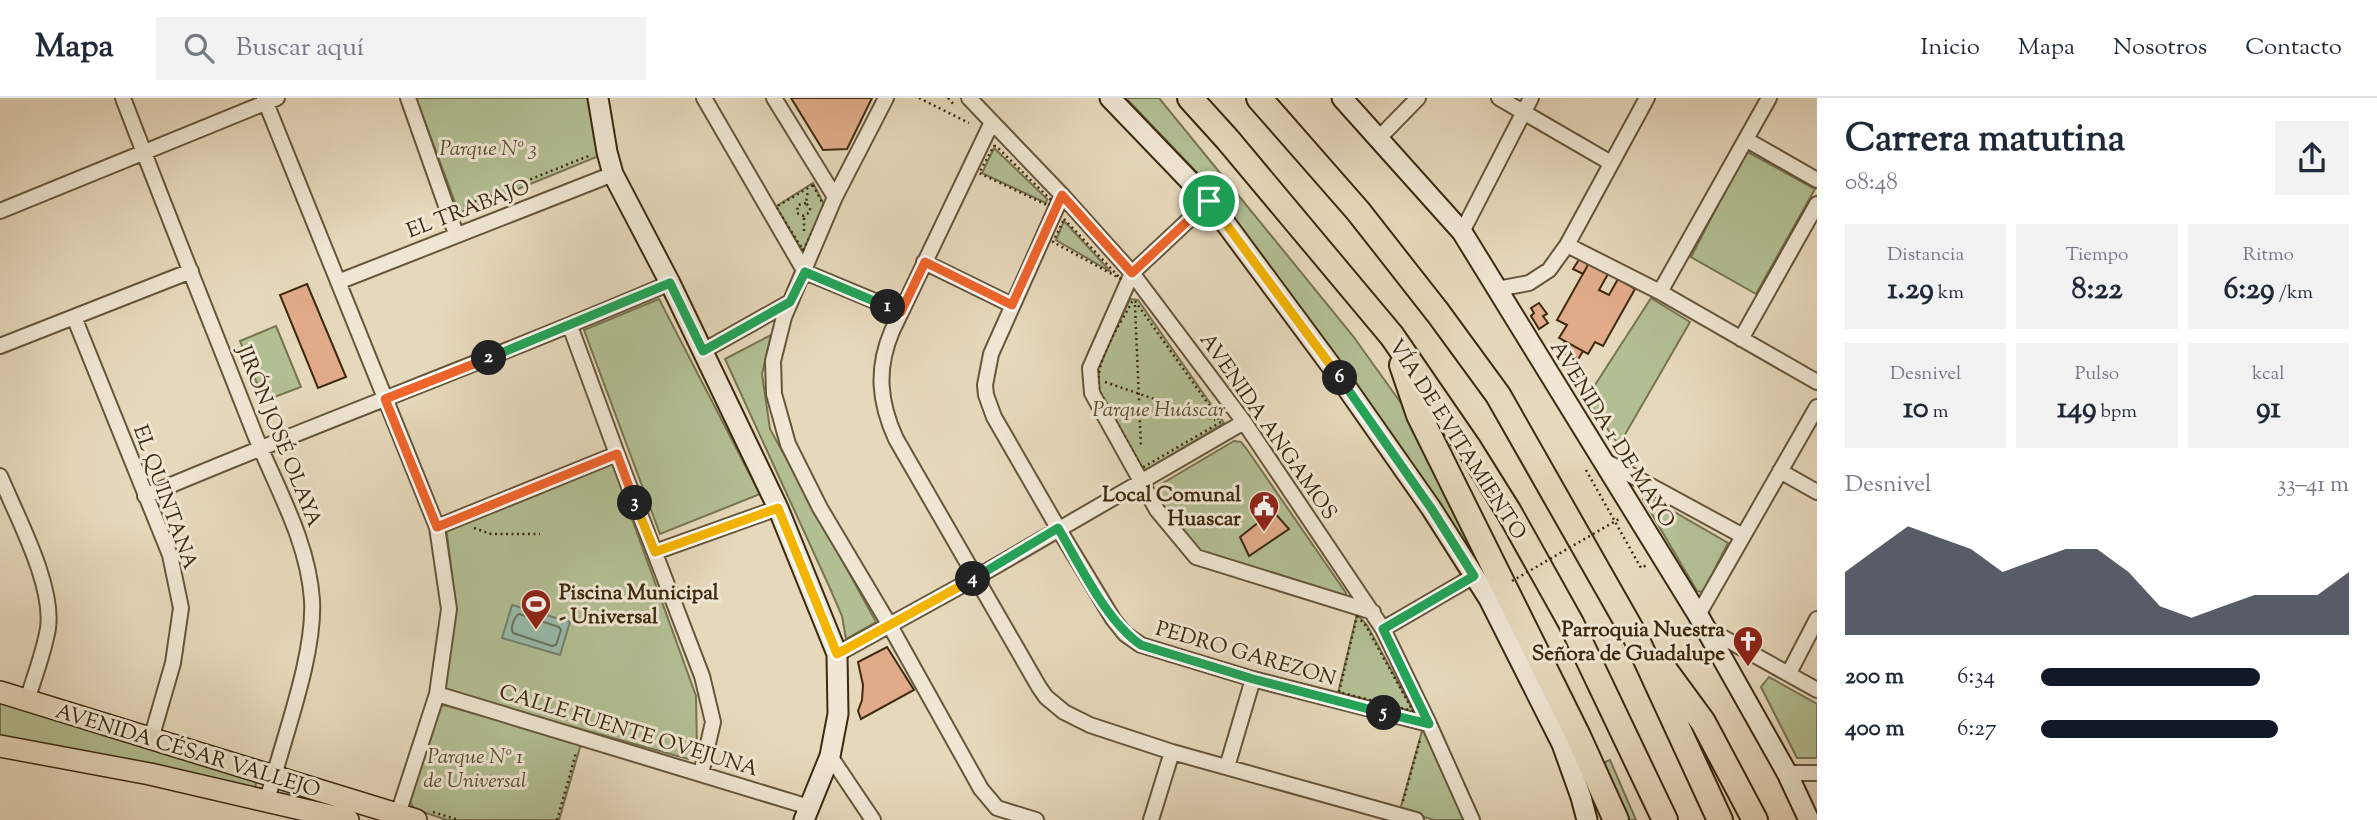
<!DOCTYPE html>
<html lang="es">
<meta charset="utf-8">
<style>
:root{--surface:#fff;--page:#f2f2f3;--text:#1f2937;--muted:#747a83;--line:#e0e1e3;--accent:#111827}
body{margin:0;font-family:"Sorts Mill Goudy",serif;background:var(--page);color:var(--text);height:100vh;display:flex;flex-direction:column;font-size:26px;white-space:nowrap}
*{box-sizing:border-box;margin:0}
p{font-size:23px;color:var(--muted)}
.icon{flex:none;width:38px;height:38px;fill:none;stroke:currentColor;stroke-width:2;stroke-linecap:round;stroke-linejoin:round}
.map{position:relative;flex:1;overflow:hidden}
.drawer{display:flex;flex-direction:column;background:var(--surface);width:560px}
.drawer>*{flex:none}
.pin{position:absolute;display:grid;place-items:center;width:60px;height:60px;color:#fff;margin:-30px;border:4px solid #fff;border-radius:50%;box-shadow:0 2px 7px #0007}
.km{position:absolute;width:35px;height:35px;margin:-18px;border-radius:50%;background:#222;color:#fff;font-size:19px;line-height:35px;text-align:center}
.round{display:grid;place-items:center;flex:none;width:74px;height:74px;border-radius:0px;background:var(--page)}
.headline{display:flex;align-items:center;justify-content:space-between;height:119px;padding:0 28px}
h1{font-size:38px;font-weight:700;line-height:52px}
.stats{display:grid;grid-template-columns:repeat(3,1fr);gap:10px;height:119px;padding:7px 28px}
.stats div{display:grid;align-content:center;border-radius:0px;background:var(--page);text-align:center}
.stats b{font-size:30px;font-weight:700}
.stats small{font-size:19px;font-weight:400}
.stats p{font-size:19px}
.chart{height:196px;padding:14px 28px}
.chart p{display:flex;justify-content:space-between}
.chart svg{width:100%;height:126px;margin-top:7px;fill:var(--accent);opacity:.7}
ul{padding:0 28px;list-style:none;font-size:23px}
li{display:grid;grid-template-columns:112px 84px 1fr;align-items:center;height:52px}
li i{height:18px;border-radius:9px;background:var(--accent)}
header{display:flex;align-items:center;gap:42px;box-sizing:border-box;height:98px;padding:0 35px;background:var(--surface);border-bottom:2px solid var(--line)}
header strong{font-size:33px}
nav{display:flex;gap:38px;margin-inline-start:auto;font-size:24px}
.search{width:490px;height:63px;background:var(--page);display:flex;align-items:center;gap:18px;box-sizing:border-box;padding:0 24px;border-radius:0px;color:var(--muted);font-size:26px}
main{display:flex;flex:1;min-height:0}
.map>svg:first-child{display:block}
.green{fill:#b2bf93;stroke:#787451;stroke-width:2}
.water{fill:#97baac;stroke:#73806d;stroke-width:2}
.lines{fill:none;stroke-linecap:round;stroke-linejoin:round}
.shore{stroke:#6a725e;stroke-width:2}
.building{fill:#e1ab89;stroke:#3d2a0f;stroke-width:2}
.street-casing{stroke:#67563a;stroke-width:18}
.secondary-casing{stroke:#3d2a0f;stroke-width:23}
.primary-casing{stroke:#3d2a0f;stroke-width:24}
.highway-casing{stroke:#3d2a0f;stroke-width:28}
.path{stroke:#3d2a0f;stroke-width:2.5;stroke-dasharray:2 3.5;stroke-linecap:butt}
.street{stroke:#efe6d3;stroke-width:14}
.secondary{stroke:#efe6d3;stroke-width:19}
.primary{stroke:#e6d8bb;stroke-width:21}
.highway{stroke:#e6d8bb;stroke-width:24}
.path-bridge{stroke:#3d2a0f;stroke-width:2.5;stroke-dasharray:2 3.5;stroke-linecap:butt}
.split-1-casing{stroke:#fff;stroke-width:14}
.split-2-casing{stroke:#fff;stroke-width:14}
.split-3-casing{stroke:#fff;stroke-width:14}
.split-4-casing{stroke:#fff;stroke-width:14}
.split-5-casing{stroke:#fff;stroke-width:14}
.split-6-casing{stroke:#fff;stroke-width:14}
.split-7-casing{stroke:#fff;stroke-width:14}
.split-1{stroke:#f0652b;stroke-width:9}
.split-2{stroke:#22a559;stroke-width:9}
.split-3{stroke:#f0652b;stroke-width:9}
.split-4{stroke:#f5b400;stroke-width:9}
.split-5{stroke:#22a559;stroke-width:9}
.split-6{stroke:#22a559;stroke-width:9}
.split-7{stroke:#f5b400;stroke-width:9}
.labels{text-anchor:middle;stroke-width:6;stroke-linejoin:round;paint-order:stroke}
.park-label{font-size:21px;font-style:italic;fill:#5a4f30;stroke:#efe6d3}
.street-label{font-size:21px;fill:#3d2a0f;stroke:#efe6d3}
.poi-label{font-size:21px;font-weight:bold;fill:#3d2a0f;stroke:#efe6d3;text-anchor:end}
</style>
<header>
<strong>Mapa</strong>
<div class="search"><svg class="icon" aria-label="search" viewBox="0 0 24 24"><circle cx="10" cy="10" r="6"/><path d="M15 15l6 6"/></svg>Buscar aquí</div>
<nav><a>Inicio</a><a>Mapa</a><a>Nosotros</a><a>Contacto</a></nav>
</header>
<main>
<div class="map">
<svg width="1817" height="722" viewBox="0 0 1817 722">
<rect width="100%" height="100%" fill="#e6d8bb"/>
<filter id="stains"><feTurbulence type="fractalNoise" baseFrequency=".00286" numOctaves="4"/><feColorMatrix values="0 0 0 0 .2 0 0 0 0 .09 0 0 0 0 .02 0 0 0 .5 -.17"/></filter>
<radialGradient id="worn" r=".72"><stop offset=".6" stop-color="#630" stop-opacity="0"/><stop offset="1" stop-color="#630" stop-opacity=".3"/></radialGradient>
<!-- green -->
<path class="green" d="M 416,0 L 587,0 L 599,58 L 459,115 Z
M 1126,0 L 1159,0 L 1353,238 L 1406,312 L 1481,456 L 1472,460 L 1338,261 L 1207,85 Z
M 994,50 L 1047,101 L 1046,105 L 982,75 Z
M 1746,53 L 1815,91 L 1756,196 L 1691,159 Z
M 813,85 L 826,110 L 803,154 L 775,109 Z
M 1064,123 L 1111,174 L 1056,142 Z
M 1651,200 L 1690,224 L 1619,347 L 1586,301 Z
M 659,201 L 760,396 L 660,436 L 584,232 Z
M 1130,201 L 1138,202 L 1224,325 L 1143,374 L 1097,293 L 1097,269 Z
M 276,228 L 301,289 L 264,303 L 240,243 Z
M 771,237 L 762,276 L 770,331 L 876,524 L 846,541 L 842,518 L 829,488 L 725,261 Z
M 1234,343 L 1241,344 L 1246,350 L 1346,495 L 1345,499 L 1203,457 L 1165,415 L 1156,396 L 1158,388 Z
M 611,363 L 696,598 L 697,653 L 688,661 L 444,593 L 456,508 L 446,429 Z
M 1647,398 L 1728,445 L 1703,494 L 1697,493 L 1643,401 Z
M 1357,516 L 1367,527 L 1414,614 L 1338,595 Z
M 1769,579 L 1817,606 L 1817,660 L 1797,660 L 1761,589 Z
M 0,604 L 257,682 L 255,690 L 0,641 Z
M 444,607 L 581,646 L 559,722 L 447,722 L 414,711 L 410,704 L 438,611 Z
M 1422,633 L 1428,635 L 1464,719 L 1462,722 L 1434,722 L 1400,712 Z
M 1610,662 L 1636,722 L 1623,722 L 1598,667 Z"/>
<!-- water -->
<path class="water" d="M 512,507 L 570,524 L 560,557 L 502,540 Z"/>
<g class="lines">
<!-- shore -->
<path class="shore" d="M 519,516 L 559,529 L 561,532 L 556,547 L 552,548 L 513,535 C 510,530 514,519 519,516 Z"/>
</g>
<!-- building -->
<path class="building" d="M 791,0 L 872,0 L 847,51 L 823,52 Z
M 1580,160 L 1589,165 L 1583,176 L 1573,171 Z
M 1589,165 L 1608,176 L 1599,192 L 1609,197 L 1618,181 L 1635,191 L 1603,248 L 1595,244 L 1588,256 L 1559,240 L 1567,227 L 1557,222 Z
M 307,186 L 346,279 L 318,290 L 280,197 Z
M 1539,205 L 1547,216 L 1543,218 L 1548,225 L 1539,231 L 1531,218 L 1534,215 L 1531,210 Z
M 1565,243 L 1583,253 L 1577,263 L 1559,253 Z
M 1273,413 L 1289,431 L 1249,458 L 1240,439 Z
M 887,549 L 914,592 L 861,621 L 858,613 L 862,602 L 863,587 L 858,564 Z"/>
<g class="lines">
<!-- street casing -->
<g class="street-casing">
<path id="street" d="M 123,0 C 166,113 211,225 255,337 C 277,391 308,443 312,502 C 315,553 288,627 274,678 L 269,695 L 263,702
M 264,0 L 437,429 L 449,511 L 437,596 L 396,722
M 408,0 L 456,136
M 704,0 L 805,174 L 901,214
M 774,0 L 835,99
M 886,0 L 835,99 L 784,219 L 773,263 L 774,296 L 788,346 L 820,410 L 889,526 L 981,691 L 997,710 L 1036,722
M 969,0 L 1062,97 L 1132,175 L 1244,324 L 1383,531 L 1429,626 L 1472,722
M 1499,0 L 1611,65
M 992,24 L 892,233 C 876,271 879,304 896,341 L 1039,589 L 1046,599 L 1064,614 L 1090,627 L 1172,654 L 1416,722
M 1379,40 L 1418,0
M 1747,42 L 1817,82
M 1062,97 L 991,256 L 985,287 L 986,297 L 994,319 L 1058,430 L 1113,521 L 1125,536 L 1141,547 L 1253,581 L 1429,626
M 1209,103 L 1132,175 L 1090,270 L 1092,295 L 1157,412 L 1196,459 L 1373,514
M 0,113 L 277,0
M 1462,134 L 1531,0
M 1567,147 L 1660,194 L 1817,284
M 924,164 L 1012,207
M 338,184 L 613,76
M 1497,191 L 1529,185 L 1549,172 L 1567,147 L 1647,0
M 1660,194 L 1769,0
M 74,219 L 170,457 L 181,510 L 173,565 L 151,641
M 570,228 L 617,356 L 702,578 L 713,624 L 701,676
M 1741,241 L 1817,106
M 0,248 L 191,173
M 703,253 L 790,204
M 1603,362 L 1743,438
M 1780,373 L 1817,394
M 0,378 C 17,419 54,487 48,530 C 44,555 34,579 27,603
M 145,398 C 319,324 496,260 670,185
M 437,429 L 617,356
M 655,454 L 778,410
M 1698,517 L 1817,309
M 1706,530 L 1817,592
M 1383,531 L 1474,478
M 837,556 L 975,480 L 1244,324
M 1789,575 L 1817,521
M 437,596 L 809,709
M 830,658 L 873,722
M 1227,669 L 1253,581
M 1787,675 L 1817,675
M 1151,722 L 1172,654"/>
</g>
<!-- secondary casing -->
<g class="secondary-casing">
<path id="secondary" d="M 598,0 L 607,54 L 613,76 L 670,185 L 778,410 L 837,556 L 838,616 L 830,658 L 804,722
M 1110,0 L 1209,103 L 1335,273 L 1431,410 L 1489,501 L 1562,646 L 1581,699 L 1587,722
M 1342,0 L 1462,134 L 1698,517 L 1787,675 L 1809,722"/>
</g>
<!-- primary casing -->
<g class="primary-casing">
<path id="primary" d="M 0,594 L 416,722
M 0,648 L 150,676 L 348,722"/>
</g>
<!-- highway casing -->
<g class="highway-casing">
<path id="highway" d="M 1190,0 L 1228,42 L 1392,238 L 1469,350 L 1509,414 L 1571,525 L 1665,722
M 1259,0 L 1358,113 L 1438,215 L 1498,297 L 1636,540 L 1720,722
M 1402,267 L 1419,317 L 1578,638 L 1616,722
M 1659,564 L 1703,624 L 1755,722"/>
</g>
<!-- path -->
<path class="path" d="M 919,0 L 969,25
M 948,0 L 955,8
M 994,48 L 996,48 L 1050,101 L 1049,108 L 979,75 Z
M 813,87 L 825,110 L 803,152 L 776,109 Z
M 806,105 L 798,107 L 797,115 L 804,118 L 810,114 L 810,110 L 806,105 L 808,92
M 464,108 L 591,57
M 1064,121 L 1121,181 L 1053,144 Z
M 804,133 L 804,118
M 1135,203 L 1221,324 L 1142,370 L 1099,294 C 1094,262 1117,232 1132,204 Z
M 1135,207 L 1141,350
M 1105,284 L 1215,322
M 1586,372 L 1641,470 L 1647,467
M 474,430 L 491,436 L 540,436
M 1357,518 L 1366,528 L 1413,613 L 1339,594 Z
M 1403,703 L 1420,642
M 433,714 L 459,722
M 557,722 L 576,655"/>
<!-- street -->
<use href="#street" class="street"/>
<!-- secondary -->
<use href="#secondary" class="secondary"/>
<!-- primary -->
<use href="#primary" class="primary"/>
<!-- highway -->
<use href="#highway" class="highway"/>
<!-- path-bridge -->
<path class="path-bridge" d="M 1512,483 L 1619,421"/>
</g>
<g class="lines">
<!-- split-1 casing -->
<g class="split-1-casing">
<path id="split-1" d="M 888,209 L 901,214 L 925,164 L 1012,207 L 1062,97 L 1132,175 L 1209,103"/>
</g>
<!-- split-2 casing -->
<g class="split-2-casing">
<path id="split-2" d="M 489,260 L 670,185 L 703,253 L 790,204 L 805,174 L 888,209"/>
</g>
<!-- split-3 casing -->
<g class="split-3-casing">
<path id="split-3" d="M 489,260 L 385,301 L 437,429 L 617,356 L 635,405"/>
</g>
<!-- split-4 casing -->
<g class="split-4-casing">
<path id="split-4" d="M 635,405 L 655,454 L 778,410 L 837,556 L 973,481"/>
</g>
<!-- split-5 casing -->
<g class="split-5-casing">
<path id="split-5" d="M 973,481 L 1058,430 C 1080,467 1106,523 1141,547 L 1253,581 L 1384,615"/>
</g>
<!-- split-6 casing -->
<g class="split-6-casing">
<path id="split-6" d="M 1340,280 L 1431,410 L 1474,478 L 1383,531 L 1429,626 L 1384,615"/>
</g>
<!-- split-7 casing -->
<g class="split-7-casing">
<path id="split-7" d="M 1209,103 L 1340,280"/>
</g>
<!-- split-1 -->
<use href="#split-1" class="split-1"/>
<!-- split-2 -->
<use href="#split-2" class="split-2"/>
<!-- split-3 -->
<use href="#split-3" class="split-3"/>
<!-- split-4 -->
<use href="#split-4" class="split-4"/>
<!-- split-5 -->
<use href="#split-5" class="split-5"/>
<!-- split-6 -->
<use href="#split-6" class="split-6"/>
<!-- split-7 -->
<use href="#split-7" class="split-7"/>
</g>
<!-- icons -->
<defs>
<g id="civic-pin" transform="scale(1.575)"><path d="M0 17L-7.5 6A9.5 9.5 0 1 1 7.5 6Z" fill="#8f2418" stroke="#efe6d3"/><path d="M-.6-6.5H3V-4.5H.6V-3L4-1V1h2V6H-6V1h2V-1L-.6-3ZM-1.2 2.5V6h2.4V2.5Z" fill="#fff"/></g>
<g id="stadium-pin" transform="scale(1.575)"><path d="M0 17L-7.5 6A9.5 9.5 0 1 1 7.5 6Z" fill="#8f2418" stroke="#efe6d3"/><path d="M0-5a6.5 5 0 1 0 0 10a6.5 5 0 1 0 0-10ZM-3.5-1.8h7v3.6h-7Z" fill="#fff"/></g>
<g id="church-pin" transform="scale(1.575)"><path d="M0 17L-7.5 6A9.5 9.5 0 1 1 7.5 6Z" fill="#8f2418" stroke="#efe6d3"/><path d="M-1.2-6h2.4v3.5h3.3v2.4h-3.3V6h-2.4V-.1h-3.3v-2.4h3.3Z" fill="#fff"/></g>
</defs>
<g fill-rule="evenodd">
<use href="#civic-pin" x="1264" y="408"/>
<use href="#stadium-pin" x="536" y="506"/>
<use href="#church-pin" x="1748" y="543"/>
</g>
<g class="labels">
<!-- park labels -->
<g class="park-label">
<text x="488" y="57">Parque Nº 3</text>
<text x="1159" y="318">Parque Huáscar</text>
<text x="475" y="665">Parque Nº 1<tspan x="475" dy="24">de Universal</tspan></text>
</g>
<!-- street labels -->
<g class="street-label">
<text transform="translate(468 110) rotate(-21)" y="7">EL TRABAJO</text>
<text transform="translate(1269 328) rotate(55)" y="7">AVENIDA ANGAMOS</text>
<text transform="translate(1613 336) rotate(58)" y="7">AVENIDA 1 DE MAYO</text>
<text transform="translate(280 338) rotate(68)" y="7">JIRÓN JOSÉ OLAYA</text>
<text transform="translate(1458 341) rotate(57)" y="7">VÍA DE EVITAMIENTO</text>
<text transform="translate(166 399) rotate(70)" y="7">EL QUINTANA</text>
<text transform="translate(1246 555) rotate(16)" y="7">PEDRO GAREZON</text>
<text transform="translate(629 632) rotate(17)" y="7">CALLE FUENTE OVEJUNA</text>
<text transform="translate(188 652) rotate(17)" y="7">AVENIDA CÉSAR VALLEJO</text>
</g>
<!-- poi labels -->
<g class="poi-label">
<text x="1241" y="403">Local Comunal<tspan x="1241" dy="24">Huascar</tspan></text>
<text x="559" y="501" text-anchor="start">Piscina Municipal<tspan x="559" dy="24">- Universal</tspan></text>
<text x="1725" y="538">Parroquia Nuestra<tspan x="1725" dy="24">Señora de Guadalupe</tspan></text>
</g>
</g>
<rect width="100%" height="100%" filter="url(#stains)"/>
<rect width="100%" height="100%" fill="url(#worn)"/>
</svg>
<div class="pin" style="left:1209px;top:103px;background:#1e9e55"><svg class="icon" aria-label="arrive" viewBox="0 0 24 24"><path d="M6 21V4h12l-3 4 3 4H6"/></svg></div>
<b class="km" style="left:888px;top:209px">1</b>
<b class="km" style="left:489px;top:260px">2</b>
<b class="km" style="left:635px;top:405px">3</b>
<b class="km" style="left:973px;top:481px">4</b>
<b class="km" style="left:1384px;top:615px">5</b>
<b class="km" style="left:1340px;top:280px">6</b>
</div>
<section class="drawer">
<div class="headline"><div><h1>Carrera matutina</h1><p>08:48</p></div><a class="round"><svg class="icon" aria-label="share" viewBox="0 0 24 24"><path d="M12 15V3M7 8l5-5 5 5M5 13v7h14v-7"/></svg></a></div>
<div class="stats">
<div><p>Distancia</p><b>1.29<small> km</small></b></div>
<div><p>Tiempo</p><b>8:22</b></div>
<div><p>Ritmo</p><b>6:29<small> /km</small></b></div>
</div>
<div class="stats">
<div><p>Desnivel</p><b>10<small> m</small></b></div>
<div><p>Pulso</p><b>149<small> bpm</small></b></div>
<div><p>kcal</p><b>91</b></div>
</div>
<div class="chart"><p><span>Desnivel</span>33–41 m</p>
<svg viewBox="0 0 160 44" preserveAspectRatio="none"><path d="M0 44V22L10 14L20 6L30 10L40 14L50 22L60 18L70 14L80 14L90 22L100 34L110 38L120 34L130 30L140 30L150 30L160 22V44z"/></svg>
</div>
<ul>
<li><b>200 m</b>6:34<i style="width:71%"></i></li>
<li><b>400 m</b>6:27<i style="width:77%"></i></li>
</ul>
</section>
</main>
